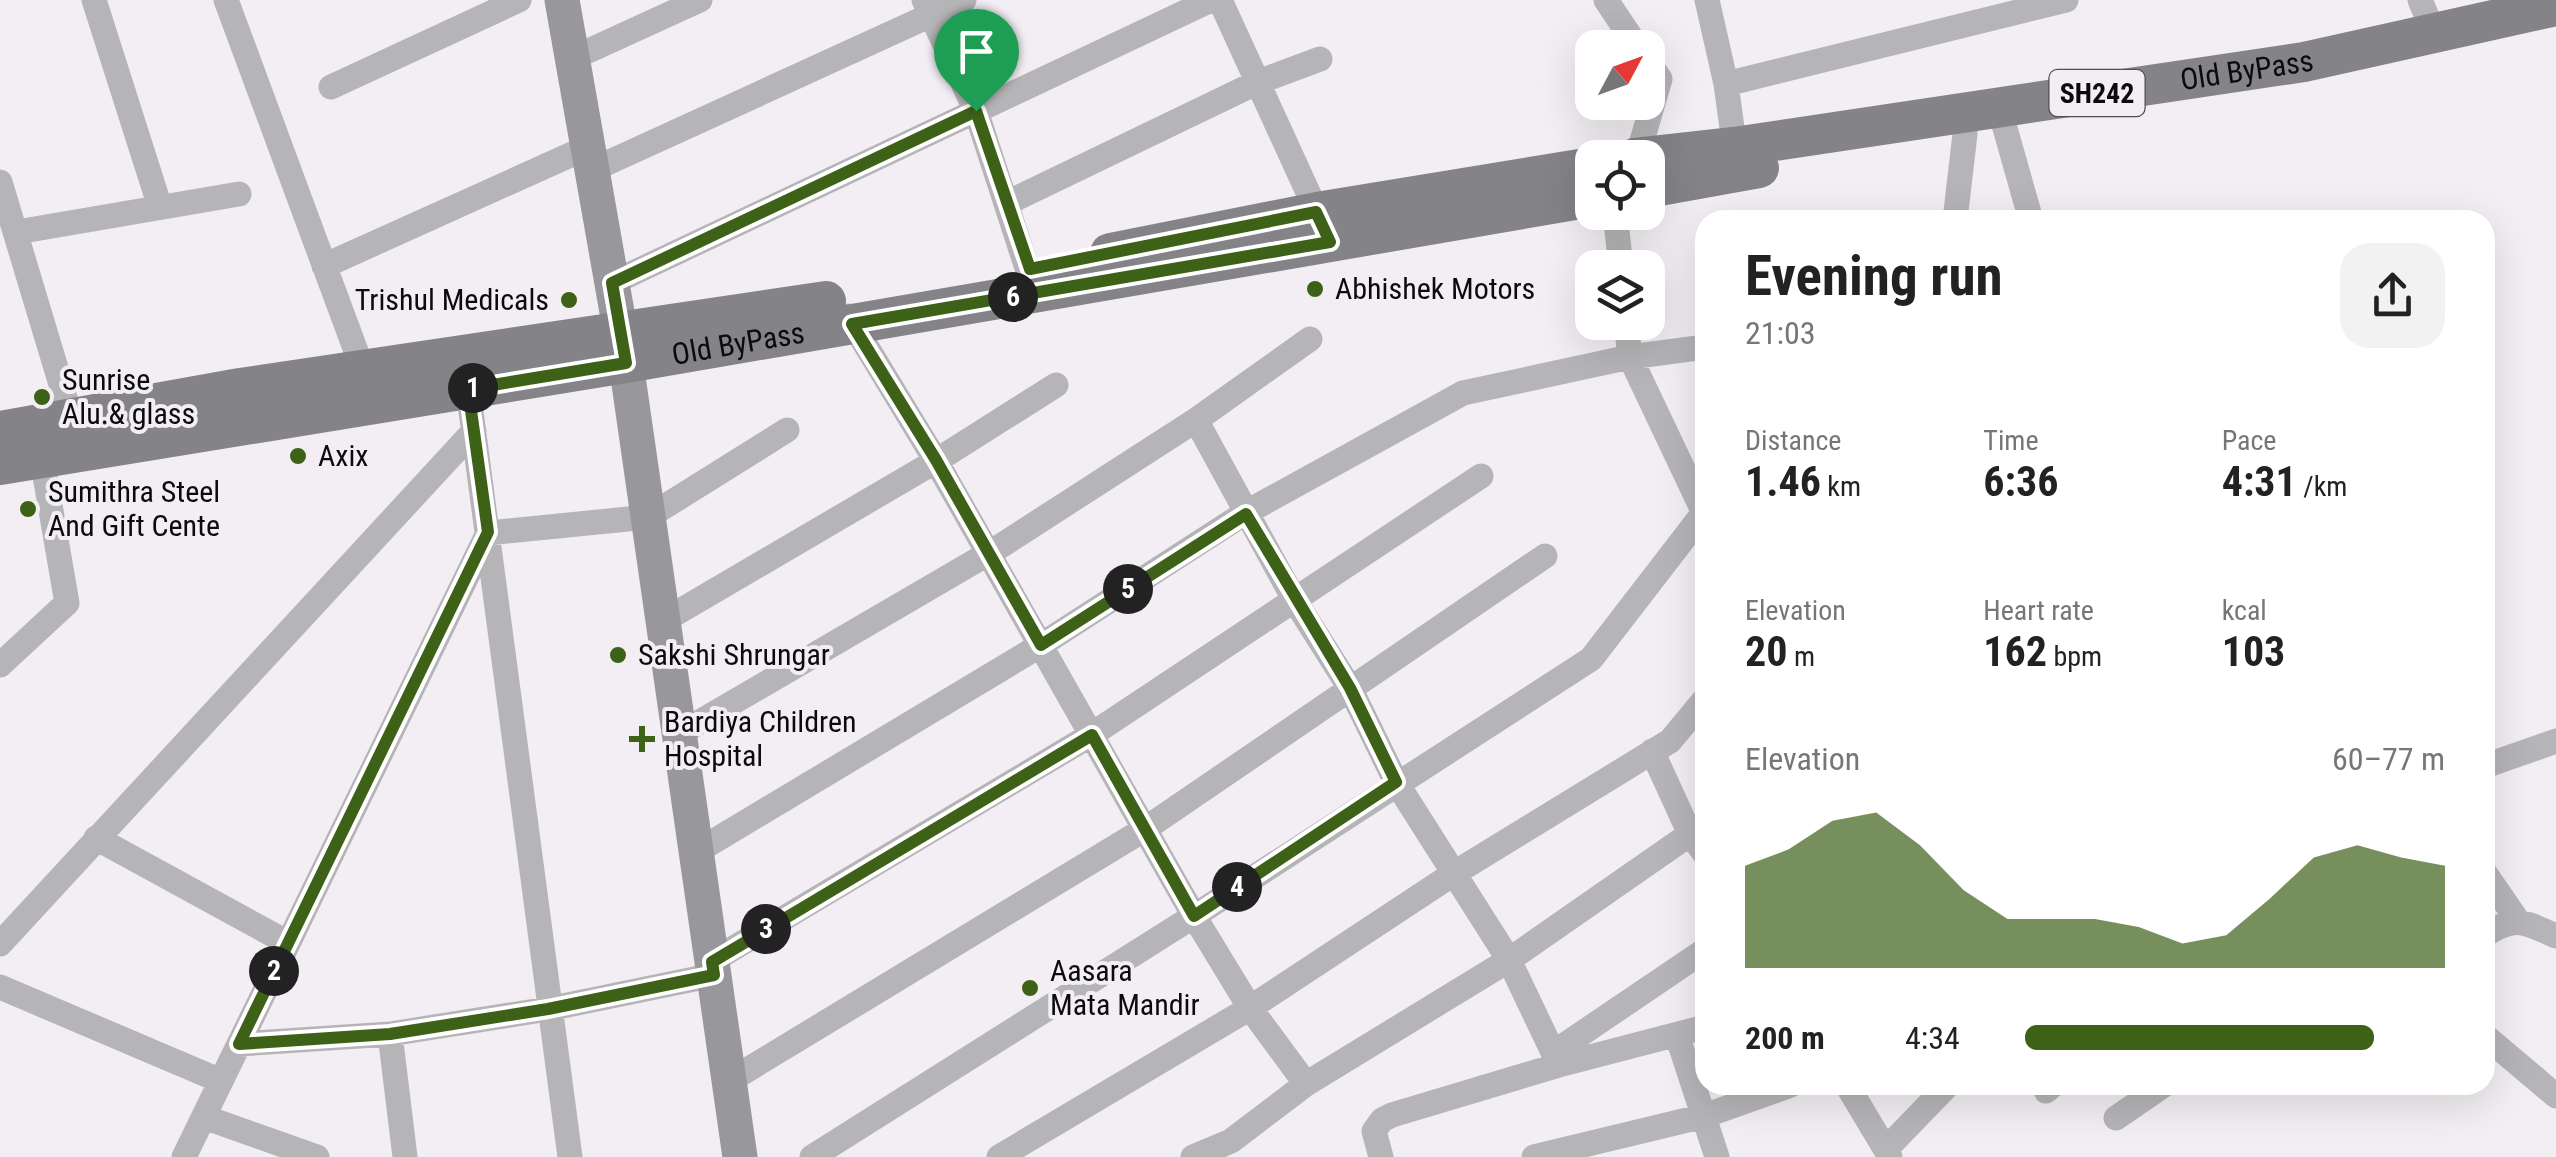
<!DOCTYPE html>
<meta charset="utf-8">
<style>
:root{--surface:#fff;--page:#f2f2f2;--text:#222;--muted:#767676;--accent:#3e6118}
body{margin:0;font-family:"Roboto Condensed",sans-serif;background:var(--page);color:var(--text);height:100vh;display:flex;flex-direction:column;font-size:38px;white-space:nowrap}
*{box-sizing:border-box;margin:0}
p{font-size:32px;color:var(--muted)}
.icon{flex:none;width:55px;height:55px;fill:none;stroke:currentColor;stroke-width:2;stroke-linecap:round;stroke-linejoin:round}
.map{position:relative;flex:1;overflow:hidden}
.drawer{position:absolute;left:1695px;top:210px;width:800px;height:885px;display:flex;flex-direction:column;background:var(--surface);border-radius:30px;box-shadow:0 10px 40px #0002}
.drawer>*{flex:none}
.needle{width:65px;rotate:49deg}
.fabs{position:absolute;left:1575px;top:30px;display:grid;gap:20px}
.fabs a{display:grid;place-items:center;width:90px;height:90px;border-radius:20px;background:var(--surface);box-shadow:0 10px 40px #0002;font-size:50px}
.pin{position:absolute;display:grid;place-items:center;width:85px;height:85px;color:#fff;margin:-102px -42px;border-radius:50% 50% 50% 0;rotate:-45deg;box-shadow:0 0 10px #0007}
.pin .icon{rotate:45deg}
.km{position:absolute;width:50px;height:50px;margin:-25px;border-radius:50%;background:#222;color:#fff;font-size:28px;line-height:50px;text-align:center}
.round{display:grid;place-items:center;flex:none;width:105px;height:105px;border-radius:30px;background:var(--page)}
.headline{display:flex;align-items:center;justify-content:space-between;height:170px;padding:0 50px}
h1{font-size:55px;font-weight:700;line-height:75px}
.figures{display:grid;grid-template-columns:repeat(3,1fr);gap:15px;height:170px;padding:10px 50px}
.figures div{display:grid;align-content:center}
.figures b{font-size:42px;font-weight:700}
.figures small{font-size:28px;font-weight:400}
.figures p{font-size:28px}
.chart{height:280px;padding:20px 50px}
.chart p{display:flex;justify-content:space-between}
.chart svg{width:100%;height:180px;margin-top:10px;fill:var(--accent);opacity:.7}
ul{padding:0 50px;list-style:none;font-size:32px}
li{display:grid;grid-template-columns:160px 120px 1fr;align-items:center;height:75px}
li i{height:25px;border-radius:12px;background:var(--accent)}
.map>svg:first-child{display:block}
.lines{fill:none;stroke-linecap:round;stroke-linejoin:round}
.minor{stroke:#b5b5b8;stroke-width:25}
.secondary{stroke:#98989c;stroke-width:35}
.primary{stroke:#848488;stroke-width:40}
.route-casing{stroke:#fff;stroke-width:20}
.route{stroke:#3e6118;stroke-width:12}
.poi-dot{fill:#3e6118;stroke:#f2eef3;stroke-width:4}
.labels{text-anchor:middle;stroke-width:8;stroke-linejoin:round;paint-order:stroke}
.shield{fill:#f2eef3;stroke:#514f51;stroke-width:2.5}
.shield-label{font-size:28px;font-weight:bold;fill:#0c0b0c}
.street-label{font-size:30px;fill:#0c0b0c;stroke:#f2eef3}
.poi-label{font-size:30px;fill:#0c0b0c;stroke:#f2eef3;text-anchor:start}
</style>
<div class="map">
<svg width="2556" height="1157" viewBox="0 0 2556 1157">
<rect width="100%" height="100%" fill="#f2eef3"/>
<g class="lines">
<!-- minor -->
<path class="minor" d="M 94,0 L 160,207
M 226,0 L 363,370
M 924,0 L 976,111 L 1035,293
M 1220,0 L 1322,223
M 1606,0 L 1638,48
M 1707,0 L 1726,84 L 1736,157
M 2420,0 L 2434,33
M 573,58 L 700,0
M 1726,84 L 2066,0
M 331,87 L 519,0
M 1999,107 L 2031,220
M 1637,158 L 1660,79 L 1648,61
M 592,170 L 964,0
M 0,182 L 75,431
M 1007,203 L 1258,82 L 1320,59
M 1615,212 L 1621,268
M 1955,220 L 1965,134 L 1965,112
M 17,232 L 239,194
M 324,266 L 588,147
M 612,283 L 1211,0
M 848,316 L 936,461 L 1194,916 L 1250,1008 L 1306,1084
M 1626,322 L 1630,357 L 1705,515
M 468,389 L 570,1157
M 1196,420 L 1295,601 L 1350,688 L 1396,782 L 1509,960 L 1559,1065
M 663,621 L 936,461 L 1056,385
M 0,665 L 67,603 L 40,447
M 679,734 L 996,549 L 1196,420 L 1310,339
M 1652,751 L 1690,834 L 1705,854
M 2485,766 L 2556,741
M 96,838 L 288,943
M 696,852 L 1041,645 L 1245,513 L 1463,393 L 1630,357 L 1705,347
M 2485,873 L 2518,921
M 2485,935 C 2516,915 2524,922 2556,936
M 0,944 L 474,431
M 712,961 L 1091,735 L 1481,476
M 0,987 L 221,1081
M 390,1034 L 405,1157
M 1677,1035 L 1717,1157
M 2485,1036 L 2556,1096
M 239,1044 L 390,1034 L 548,1009 L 714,975
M 1553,1053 L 1705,950
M 729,1081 L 1145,829 L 1545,556
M 1847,1085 L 1890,1157
M 2046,1091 L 2053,1085
M 204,1117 L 317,1157
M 2116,1118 L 2164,1085
M 1887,1148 L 1948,1085
M 184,1157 L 488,533 L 648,517 L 787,430
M 812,1157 L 1194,916 L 1591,659 L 1705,511
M 999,1157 L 1250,1008 L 1453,874 L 1670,741 L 1705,699
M 1193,1157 L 1231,1141 L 1306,1084 L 1509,960 L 1690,834
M 1381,1157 L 1374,1131 L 1382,1120 L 1392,1115 L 1559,1065 L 1705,1027
M 1534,1157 L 1704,1116 L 1791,1085"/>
<!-- secondary -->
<path class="secondary" d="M 562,0 L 626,363 L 740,1157"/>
<!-- primary -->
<g class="primary">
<path id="s1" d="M 1635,158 L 1734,147 L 2304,62 L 2556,6"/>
<path d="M 1648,188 L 1759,168"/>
<path d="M 1110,253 L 1317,212 L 1592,167"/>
<path d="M 0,431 L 240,388 L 826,301"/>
<path id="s2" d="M 0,465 L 626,363 L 1592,197"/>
</g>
</g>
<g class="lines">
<!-- route casing -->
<g class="route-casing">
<path id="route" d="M 976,111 L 1030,269 L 1316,212 L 1330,242 L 852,324 L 936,460 L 1041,645 L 1246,514 L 1350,688 L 1396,782 L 1194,916 L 1092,735 L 712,962 L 714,975 L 548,1009 L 390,1034 L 239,1044 L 488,532 L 468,389 L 626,363 L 612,283 Z"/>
</g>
<!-- route -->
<use href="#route" class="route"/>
</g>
<!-- markers -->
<g class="poi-dot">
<circle cx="1315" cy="289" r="10"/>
<circle cx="569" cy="300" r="10"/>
<circle cx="42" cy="397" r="10"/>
<circle cx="298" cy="456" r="10"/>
<circle cx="28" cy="509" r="10"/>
<circle cx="618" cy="655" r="10"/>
<path d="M637 724h10v10h10v10h-10v10h-10v-10h-10v-10h10z"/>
<circle cx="1030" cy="988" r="10"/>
</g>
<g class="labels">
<!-- shield labels -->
<rect class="shield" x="2049.5" y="70" width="95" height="46" rx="8"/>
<g class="shield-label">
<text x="2097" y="103">SH242</text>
</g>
<!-- street labels -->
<g class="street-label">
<text dy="10" stroke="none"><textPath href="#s1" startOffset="618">Old ByPass</textPath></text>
<text dy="10" stroke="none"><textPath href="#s2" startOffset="748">Old ByPass</textPath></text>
</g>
<!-- poi labels -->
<g class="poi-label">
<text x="1335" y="299">Abhishek Motors</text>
<text x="549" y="310" text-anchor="end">Trishul Medicals</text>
<text x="62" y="390">Sunrise<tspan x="62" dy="34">Alu.&amp; glass</tspan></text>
<text x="318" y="466">Axix</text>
<text x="48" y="502">Sumithra Steel<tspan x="48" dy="34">And Gift Cente</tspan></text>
<text x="638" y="665">Sakshi Shrungar</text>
<text x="664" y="732">Bardiya Children<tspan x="664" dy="34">Hospital</tspan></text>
<text x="1050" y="981">Aasara<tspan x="1050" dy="34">Mata Mandir</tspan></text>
</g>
</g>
</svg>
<div class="fabs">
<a><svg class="needle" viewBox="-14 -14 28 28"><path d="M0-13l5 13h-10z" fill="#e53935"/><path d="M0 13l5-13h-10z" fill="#767676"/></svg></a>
<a><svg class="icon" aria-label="locate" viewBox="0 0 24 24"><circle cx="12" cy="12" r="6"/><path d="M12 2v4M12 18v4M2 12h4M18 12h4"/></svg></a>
<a><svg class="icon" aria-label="layers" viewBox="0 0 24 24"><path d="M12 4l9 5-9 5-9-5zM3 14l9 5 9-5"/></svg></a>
</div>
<div class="pin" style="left:976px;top:111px;background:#1e9e55"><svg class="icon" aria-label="arrive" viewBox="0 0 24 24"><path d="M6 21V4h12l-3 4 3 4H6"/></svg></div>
<b class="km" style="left:473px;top:388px">1</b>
<b class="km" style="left:274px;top:971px">2</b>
<b class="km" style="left:766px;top:929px">3</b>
<b class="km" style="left:1237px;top:887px">4</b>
<b class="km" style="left:1128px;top:589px">5</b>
<b class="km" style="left:1013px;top:297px">6</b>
<section class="drawer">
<div class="headline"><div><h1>Evening run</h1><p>21:03</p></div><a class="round"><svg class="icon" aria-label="share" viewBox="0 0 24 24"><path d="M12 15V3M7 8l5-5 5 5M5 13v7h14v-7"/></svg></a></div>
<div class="figures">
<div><p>Distance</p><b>1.46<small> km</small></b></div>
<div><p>Time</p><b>6:36</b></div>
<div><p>Pace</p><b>4:31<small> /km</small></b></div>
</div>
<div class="figures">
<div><p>Elevation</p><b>20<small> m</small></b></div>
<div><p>Heart rate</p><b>162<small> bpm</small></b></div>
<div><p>kcal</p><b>103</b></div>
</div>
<div class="chart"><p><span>Elevation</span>60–77 m</p>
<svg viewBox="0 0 160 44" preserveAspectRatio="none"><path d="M0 44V19L10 15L20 8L30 6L40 14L50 25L60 32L70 32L80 32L90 34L100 38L110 36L120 27L130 17L140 14L150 17L160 19V44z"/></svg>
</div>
<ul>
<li><b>200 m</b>4:34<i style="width:83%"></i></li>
</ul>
</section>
</div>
